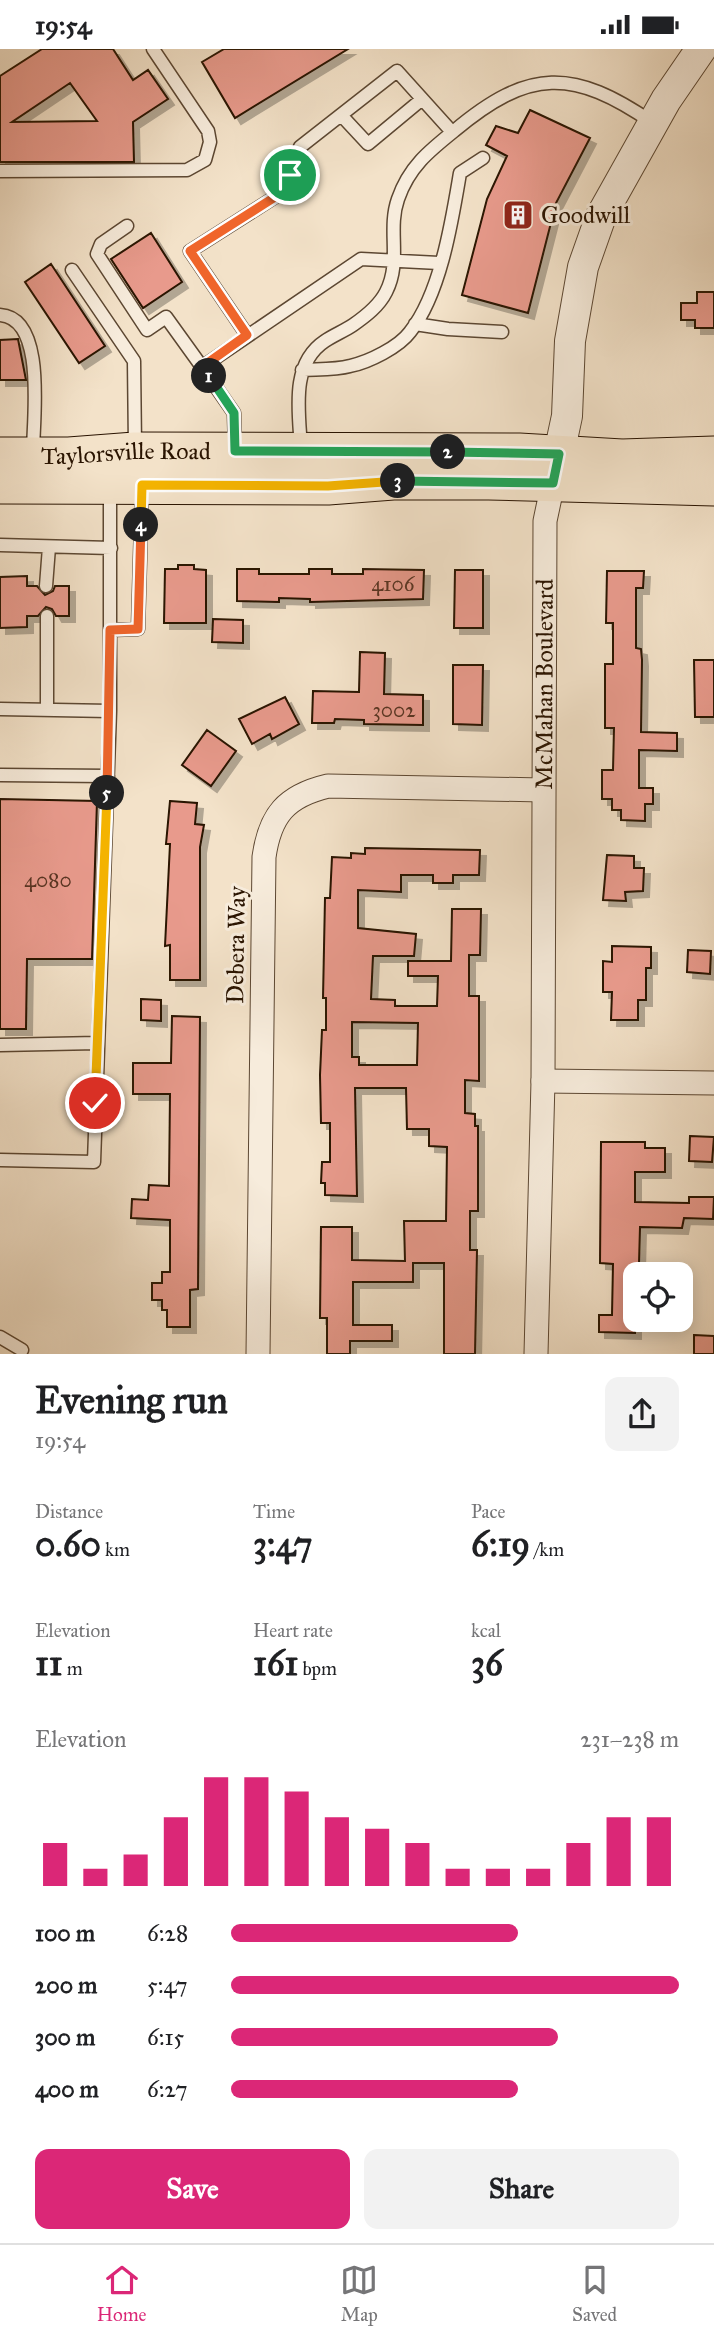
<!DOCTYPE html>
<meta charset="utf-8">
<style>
:root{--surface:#fff;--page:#f2f2f2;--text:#202124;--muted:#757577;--line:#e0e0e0;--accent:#db2777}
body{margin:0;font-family:"IM FELL Great Primer",serif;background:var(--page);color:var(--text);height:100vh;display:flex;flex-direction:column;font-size:26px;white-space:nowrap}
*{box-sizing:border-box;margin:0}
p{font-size:23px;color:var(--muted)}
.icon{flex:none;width:38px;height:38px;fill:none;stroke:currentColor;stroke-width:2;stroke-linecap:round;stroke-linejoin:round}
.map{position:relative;height:1305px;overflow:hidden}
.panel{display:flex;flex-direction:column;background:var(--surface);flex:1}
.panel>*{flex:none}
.controls{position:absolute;left:623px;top:1213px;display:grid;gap:14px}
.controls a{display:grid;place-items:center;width:70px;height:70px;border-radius:14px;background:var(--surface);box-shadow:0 4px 18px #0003;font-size:35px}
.pin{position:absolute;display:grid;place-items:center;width:60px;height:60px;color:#fff;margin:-30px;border:4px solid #fff;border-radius:50%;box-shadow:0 2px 7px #0007}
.km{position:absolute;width:35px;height:35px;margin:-18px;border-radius:50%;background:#222;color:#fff;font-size:19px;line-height:35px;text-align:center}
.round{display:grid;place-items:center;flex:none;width:74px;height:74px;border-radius:14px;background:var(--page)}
.head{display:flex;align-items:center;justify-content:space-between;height:119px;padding:0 35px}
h1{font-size:38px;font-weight:700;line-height:52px}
.stats{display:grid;grid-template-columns:repeat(3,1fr);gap:10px;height:119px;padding:7px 35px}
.stats div{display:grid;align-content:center}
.stats b{font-size:35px;font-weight:700}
.stats small{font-size:19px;font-weight:400}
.stats p{font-size:19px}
.chart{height:196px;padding:14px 35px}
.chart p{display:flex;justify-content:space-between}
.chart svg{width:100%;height:126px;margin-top:7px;stroke:var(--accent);stroke-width:6}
.primary-button{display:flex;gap:14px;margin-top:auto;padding:14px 35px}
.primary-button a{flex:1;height:80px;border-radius:14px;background:var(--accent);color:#fff;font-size:28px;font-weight:700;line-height:80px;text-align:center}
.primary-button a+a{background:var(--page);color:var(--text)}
ul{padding:0 35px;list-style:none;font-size:23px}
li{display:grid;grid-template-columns:112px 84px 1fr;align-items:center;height:52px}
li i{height:18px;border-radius:9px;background:var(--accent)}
.status{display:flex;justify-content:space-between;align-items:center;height:49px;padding:0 35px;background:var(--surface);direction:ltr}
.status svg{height:19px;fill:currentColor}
.dock{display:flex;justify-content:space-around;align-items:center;height:98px;border-top:2px solid var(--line);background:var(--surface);font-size:19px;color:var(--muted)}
.dock a{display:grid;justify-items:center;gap:4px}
.dock .on{color:var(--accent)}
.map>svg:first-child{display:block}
.building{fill:#e89a8c;stroke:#291300;stroke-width:2;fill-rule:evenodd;filter:url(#shadow)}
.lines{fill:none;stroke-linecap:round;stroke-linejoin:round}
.service-casing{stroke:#5c4732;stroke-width:15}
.minor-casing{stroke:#5c4732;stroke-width:25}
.tertiary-casing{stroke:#5c4732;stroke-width:32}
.primary-casing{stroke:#291300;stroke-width:39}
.service{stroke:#f7ecdc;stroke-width:12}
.minor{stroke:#f7ecdc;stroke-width:23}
.tertiary{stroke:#f7ecdc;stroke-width:30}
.primary{stroke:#f3e2c9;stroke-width:37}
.split-1-casing{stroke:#fff;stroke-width:14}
.split-2-casing{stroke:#fff;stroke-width:14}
.split-3-casing{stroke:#fff;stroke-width:14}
.split-4-casing{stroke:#fff;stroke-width:14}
.split-5-casing{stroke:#fff;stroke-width:14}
.split-6-casing{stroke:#fff;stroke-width:14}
.split-1{stroke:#f0652b;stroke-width:9}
.split-2{stroke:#22a559;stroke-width:9}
.split-3{stroke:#22a559;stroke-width:9}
.split-4{stroke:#f5b400;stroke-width:9}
.split-5{stroke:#f0652b;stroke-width:9}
.split-6{stroke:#f5b400;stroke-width:9}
.labels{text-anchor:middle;stroke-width:6;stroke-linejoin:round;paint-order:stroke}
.number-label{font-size:21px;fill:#593523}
.poi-label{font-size:24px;fill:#291300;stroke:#f7ecdc;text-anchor:start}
.street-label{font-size:24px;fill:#291300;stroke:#f7ecdc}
</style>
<div class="status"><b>19:54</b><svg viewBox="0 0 49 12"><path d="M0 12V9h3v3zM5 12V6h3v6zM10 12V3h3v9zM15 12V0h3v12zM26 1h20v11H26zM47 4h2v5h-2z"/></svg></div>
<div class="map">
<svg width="714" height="1305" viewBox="0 0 714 1305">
<defs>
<filter id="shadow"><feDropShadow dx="6" dy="6" stdDeviation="0" flood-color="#0004"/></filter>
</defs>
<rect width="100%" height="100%" fill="#f3e2c9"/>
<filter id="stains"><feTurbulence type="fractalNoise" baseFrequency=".00286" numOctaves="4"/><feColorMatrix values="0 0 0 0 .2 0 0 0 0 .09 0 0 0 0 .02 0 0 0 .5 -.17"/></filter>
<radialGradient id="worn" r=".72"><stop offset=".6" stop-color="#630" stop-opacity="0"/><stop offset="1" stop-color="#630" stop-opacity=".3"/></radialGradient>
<!-- building -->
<path class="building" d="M 42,0 L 113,0 L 133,31 L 148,21 L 168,50 L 133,73 L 134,113 L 0,113 L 0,27 ZM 70,34 L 97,72 L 12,73 Z
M 224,0 L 348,0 L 235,69 L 202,13 Z
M 530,61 L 590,89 L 556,154 L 528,264 L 462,246 L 487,150 L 507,107 L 486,96 L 496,77 L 518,84 Z
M 151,184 L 182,233 L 143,259 L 111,210 Z
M 51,215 L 105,297 L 79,314 L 25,233 Z
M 697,243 L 714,243 L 714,279 L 695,279 L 695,271 L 681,271 L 681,254 L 697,254 Z
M 18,290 L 26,331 L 0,331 L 0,291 Z
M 178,516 L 194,516 L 194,520 L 206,521 L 206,574 L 164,574 L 165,520 L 178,520 Z
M 237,520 L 259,520 L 259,525 L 309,525 L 309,520 L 332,520 L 332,525 L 363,525 L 363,520 L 424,521 L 423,550 L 310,553 L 310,550 L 279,549 L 279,553 L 237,552 Z
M 455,521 L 483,521 L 483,579 L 454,579 Z
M 607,522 L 644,522 L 643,539 L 636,539 L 636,599 L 641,600 L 642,611 L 641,683 L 677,684 L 677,702 L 639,701 L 639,739 L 653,739 L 653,755 L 645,755 L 645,772 L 621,771 L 621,761 L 612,761 L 612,750 L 602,750 L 602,721 L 613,721 L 614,679 L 605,679 L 605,615 L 613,615 L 613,574 L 606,574 Z
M 27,527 L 27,537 L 37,537 L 45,546 L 53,542 L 55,537 L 69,537 L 69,567 L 56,567 L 52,560 L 46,558 L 38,567 L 27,567 L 27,578 L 0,579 L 0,528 Z
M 213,570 L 243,571 L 243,594 L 212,593 Z
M 360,603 L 385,604 L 384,645 L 423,646 L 423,676 L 364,675 L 364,671 L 335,670 L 334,674 L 312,674 L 313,642 L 359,643 Z
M 694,611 L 714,611 L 714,668 L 695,668 Z
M 453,616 L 483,616 L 482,676 L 453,675 Z
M 285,648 L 299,675 L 272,690 L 270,685 L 252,695 L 239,670 Z
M 207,681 L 236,702 L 211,737 L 182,716 Z
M 0,750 L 97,752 L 92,910 L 27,910 L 26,980 L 0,980 Z
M 170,752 L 197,754 L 195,775 L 204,776 L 200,798 L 200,931 L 170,931 L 170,896 L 165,897 L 170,795 L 166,795 Z
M 365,799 L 480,801 L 479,826 L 453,826 L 453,834 L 433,834 L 433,826 L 401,826 L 401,843 L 358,841 L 358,879 L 416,885 L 414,907 L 373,907 L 371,950 L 395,951 L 395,957 L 437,957 L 438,927 L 408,927 L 408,912 L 451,912 L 452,860 L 481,860 L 480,906 L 469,906 L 469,947 L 479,947 L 479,1032 L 465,1031 L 465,1064 L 475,1065 L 475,1077 L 478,1077 L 478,1162 L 470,1162 L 470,1201 L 477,1201 L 475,1305 L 444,1305 L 444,1214 L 413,1214 L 413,1233 L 353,1233 L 353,1276 L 392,1276 L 392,1292 L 350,1292 L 350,1305 L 327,1305 L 327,1269 L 320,1269 L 321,1178 L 352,1178 L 352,1211 L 405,1212 L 404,1172 L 446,1172 L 447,1098 L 429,1097 L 429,1080 L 407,1080 L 406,1039 L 355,1039 L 357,1147 L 325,1146 L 325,1134 L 321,1134 L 322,1113 L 330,1113 L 330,1074 L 321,1074 L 320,1026 L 322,981 L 326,981 L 326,949 L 323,949 L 325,849 L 330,849 L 332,808 L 351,809 L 351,804 L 365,805 ZM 352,973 L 418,974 L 417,1016 L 359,1016 L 359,1008 L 352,1008 Z
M 607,806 L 634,807 L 634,819 L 644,819 L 643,842 L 625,843 L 626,852 L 603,851 Z
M 612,897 L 651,898 L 651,919 L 646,919 L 646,951 L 638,951 L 638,971 L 611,971 L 612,943 L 603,943 L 603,912 L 612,913 Z
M 688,901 L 711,902 L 710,925 L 687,923 Z
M 141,950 L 161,951 L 161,972 L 141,971 Z
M 172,967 L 200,968 L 198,1240 L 190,1241 L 190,1278 L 167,1278 L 167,1261 L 162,1261 L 162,1251 L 152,1251 L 152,1234 L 162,1234 L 162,1223 L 170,1223 L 170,1171 L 131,1169 L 132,1150 L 148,1151 L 149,1136 L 169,1137 L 170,1045 L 133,1045 L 133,1014 L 171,1014 Z
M 690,1087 L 714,1088 L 712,1113 L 689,1112 Z
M 601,1093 L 645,1093 L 645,1099 L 665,1099 L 665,1123 L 635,1123 L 635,1153 L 689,1154 L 689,1148 L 714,1148 L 713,1170 L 684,1169 L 682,1179 L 640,1178 L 639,1215 L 635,1215 L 635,1284 L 599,1283 L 599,1266 L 612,1266 L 613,1215 L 600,1214 Z
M 694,1286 L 714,1287 L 714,1305 L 694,1305 Z"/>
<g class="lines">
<!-- service casing -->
<g class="service-casing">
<path id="service" d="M 341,66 L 368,95 L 421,51
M 0,122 L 187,121 L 205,111 L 210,93 L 208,82 L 153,0
M 127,177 L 101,195 L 97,205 L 147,281 L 166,268 L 202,318
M 72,221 L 134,312 L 135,398
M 0,266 C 47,269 33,371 33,403
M 415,275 L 448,280 L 502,283
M 247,286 L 190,202 L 275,148 L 290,126 L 300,98 L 397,22 L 452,83
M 302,321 C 317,320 335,321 350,317 C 369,313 399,298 410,283 C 441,244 452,171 460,124 L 483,109
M 235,398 L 234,364 L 202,318 L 361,210 L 439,214
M 301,399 C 299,363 290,315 325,292 C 334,286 344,282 353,276 C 366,267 379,257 386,243 C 402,212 387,181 398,150 C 409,118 429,102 454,82 C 529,19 573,19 653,74
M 0,496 L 111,499
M 46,537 L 49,498
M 110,581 L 138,580 L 142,441
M 0,660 L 110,662 L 110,439
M 47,661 L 47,567
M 0,726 L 108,727
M 0,996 L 97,994
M 0,1111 L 94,1113 L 110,662
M 0,1288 L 22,1301"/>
</g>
<!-- minor casing -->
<g class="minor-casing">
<g id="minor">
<path d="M 543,1032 L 714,1034"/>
<path d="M 258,1305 L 264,808 C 270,766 286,747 328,737 L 543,741"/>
<path id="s1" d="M 536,1305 L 543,1032 L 545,472 L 553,434"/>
</g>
</g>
<!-- tertiary casing -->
<g class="tertiary-casing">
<path id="tertiary" d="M 554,428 L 567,367 L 570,292 L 583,218 L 601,167 L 666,51 L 701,0"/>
</g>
<!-- primary casing -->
<g class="primary-casing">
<g id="primary">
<path id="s2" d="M 0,407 L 69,407 L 135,402 L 519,403 L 622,409 L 714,406"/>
<path d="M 0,436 L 328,437 L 393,432 L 489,432 L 714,438"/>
</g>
</g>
<!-- service -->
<use href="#service" class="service"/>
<!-- minor -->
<use href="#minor" class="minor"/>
<!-- tertiary -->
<use href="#tertiary" class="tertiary"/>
<!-- primary -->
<use href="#primary" class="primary"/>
</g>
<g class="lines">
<!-- split-1 casing -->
<g class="split-1-casing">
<path id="split-1" d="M 209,327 L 202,318 L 247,286 L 190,202 L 275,148 L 290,126"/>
</g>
<!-- split-2 casing -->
<g class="split-2-casing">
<path id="split-2" d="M 209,327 L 234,364 L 235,402 L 448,403"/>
</g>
<!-- split-3 casing -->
<g class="split-3-casing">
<path id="split-3" d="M 398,432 L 553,434 L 559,405 L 448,403"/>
</g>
<!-- split-4 casing -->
<g class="split-4-casing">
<path id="split-4" d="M 141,476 L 142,436 L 328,437 L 398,432"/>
</g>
<!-- split-5 casing -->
<g class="split-5-casing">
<path id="split-5" d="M 107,744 L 110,581 L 138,580 L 141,476"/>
</g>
<!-- split-6 casing -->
<g class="split-6-casing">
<path id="split-6" d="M 95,1054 L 107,744"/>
</g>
<!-- split-1 -->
<use href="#split-1" class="split-1"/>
<!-- split-2 -->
<use href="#split-2" class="split-2"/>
<!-- split-3 -->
<use href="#split-3" class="split-3"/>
<!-- split-4 -->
<use href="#split-4" class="split-4"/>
<!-- split-5 -->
<use href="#split-5" class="split-5"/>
<!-- split-6 -->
<use href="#split-6" class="split-6"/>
</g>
<!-- icons -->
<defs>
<g id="building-square" transform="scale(1.575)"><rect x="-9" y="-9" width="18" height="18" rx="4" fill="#8f2418" stroke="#f7ecdc"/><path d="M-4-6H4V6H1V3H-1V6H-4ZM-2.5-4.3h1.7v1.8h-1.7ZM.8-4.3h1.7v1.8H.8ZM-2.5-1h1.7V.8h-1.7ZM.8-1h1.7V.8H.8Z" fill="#fff"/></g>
</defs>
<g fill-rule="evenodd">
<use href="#building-square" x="518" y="166"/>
</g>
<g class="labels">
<!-- number labels -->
<g class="number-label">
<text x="393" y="542">4106</text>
<text x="394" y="668">3002</text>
<text x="48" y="838">4080</text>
</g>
<!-- poi labels -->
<g class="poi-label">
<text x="541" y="174">Goodwill</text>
</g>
<!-- street labels -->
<g class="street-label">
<text dy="8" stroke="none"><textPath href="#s2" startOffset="126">Taylorsville Road</textPath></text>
<text dy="8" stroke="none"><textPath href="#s1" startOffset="670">McMahan Boulevard</textPath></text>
<text transform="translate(236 896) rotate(-89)" y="8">Debera Way</text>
</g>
</g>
<rect width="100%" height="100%" filter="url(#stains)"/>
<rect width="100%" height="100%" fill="url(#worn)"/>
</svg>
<div class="controls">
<a><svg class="icon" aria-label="locate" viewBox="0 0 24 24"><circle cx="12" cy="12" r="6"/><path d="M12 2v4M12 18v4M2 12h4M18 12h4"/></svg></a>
</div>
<div class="pin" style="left:290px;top:126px;background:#1e9e55"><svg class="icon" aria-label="arrive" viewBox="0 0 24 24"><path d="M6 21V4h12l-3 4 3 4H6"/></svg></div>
<div class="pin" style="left:95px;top:1054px;background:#d93025"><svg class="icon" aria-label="check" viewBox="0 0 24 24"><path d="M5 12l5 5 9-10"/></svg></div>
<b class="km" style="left:209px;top:327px">1</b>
<b class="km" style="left:448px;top:403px">2</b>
<b class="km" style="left:398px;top:432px">3</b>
<b class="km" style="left:141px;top:476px">4</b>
<b class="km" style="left:107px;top:744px">5</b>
</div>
<section class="panel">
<div class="head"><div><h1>Evening run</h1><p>19:54</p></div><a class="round"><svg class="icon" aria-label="share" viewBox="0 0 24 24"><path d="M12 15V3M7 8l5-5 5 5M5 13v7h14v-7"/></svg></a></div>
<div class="stats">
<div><p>Distance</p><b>0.60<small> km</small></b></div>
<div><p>Time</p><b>3:47</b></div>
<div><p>Pace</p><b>6:19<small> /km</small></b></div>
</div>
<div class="stats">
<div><p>Elevation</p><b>11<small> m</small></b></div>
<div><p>Heart rate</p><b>161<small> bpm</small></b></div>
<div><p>kcal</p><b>36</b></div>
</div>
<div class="chart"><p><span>Elevation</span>231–238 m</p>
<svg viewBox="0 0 160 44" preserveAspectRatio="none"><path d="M5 44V29M15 44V38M25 44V33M35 44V20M45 44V6M55 44V6M65 44V11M75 44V20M85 44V24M95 44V29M105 44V38M115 44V38M125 44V38M135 44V29M145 44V20M155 44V20"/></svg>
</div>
<ul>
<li><b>100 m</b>6:28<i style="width:64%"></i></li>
<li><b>200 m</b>5:47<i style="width:100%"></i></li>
<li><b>300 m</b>6:15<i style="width:73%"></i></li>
<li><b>400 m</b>6:27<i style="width:64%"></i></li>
</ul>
<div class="primary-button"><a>Save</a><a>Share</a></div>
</section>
<nav class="dock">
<a class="on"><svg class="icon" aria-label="home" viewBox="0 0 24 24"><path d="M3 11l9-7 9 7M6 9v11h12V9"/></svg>Home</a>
<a><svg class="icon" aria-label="map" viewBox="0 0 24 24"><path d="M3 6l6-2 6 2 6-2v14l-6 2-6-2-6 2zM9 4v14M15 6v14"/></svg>Map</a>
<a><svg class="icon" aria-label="saved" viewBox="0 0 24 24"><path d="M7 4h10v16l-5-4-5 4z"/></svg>Saved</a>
</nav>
